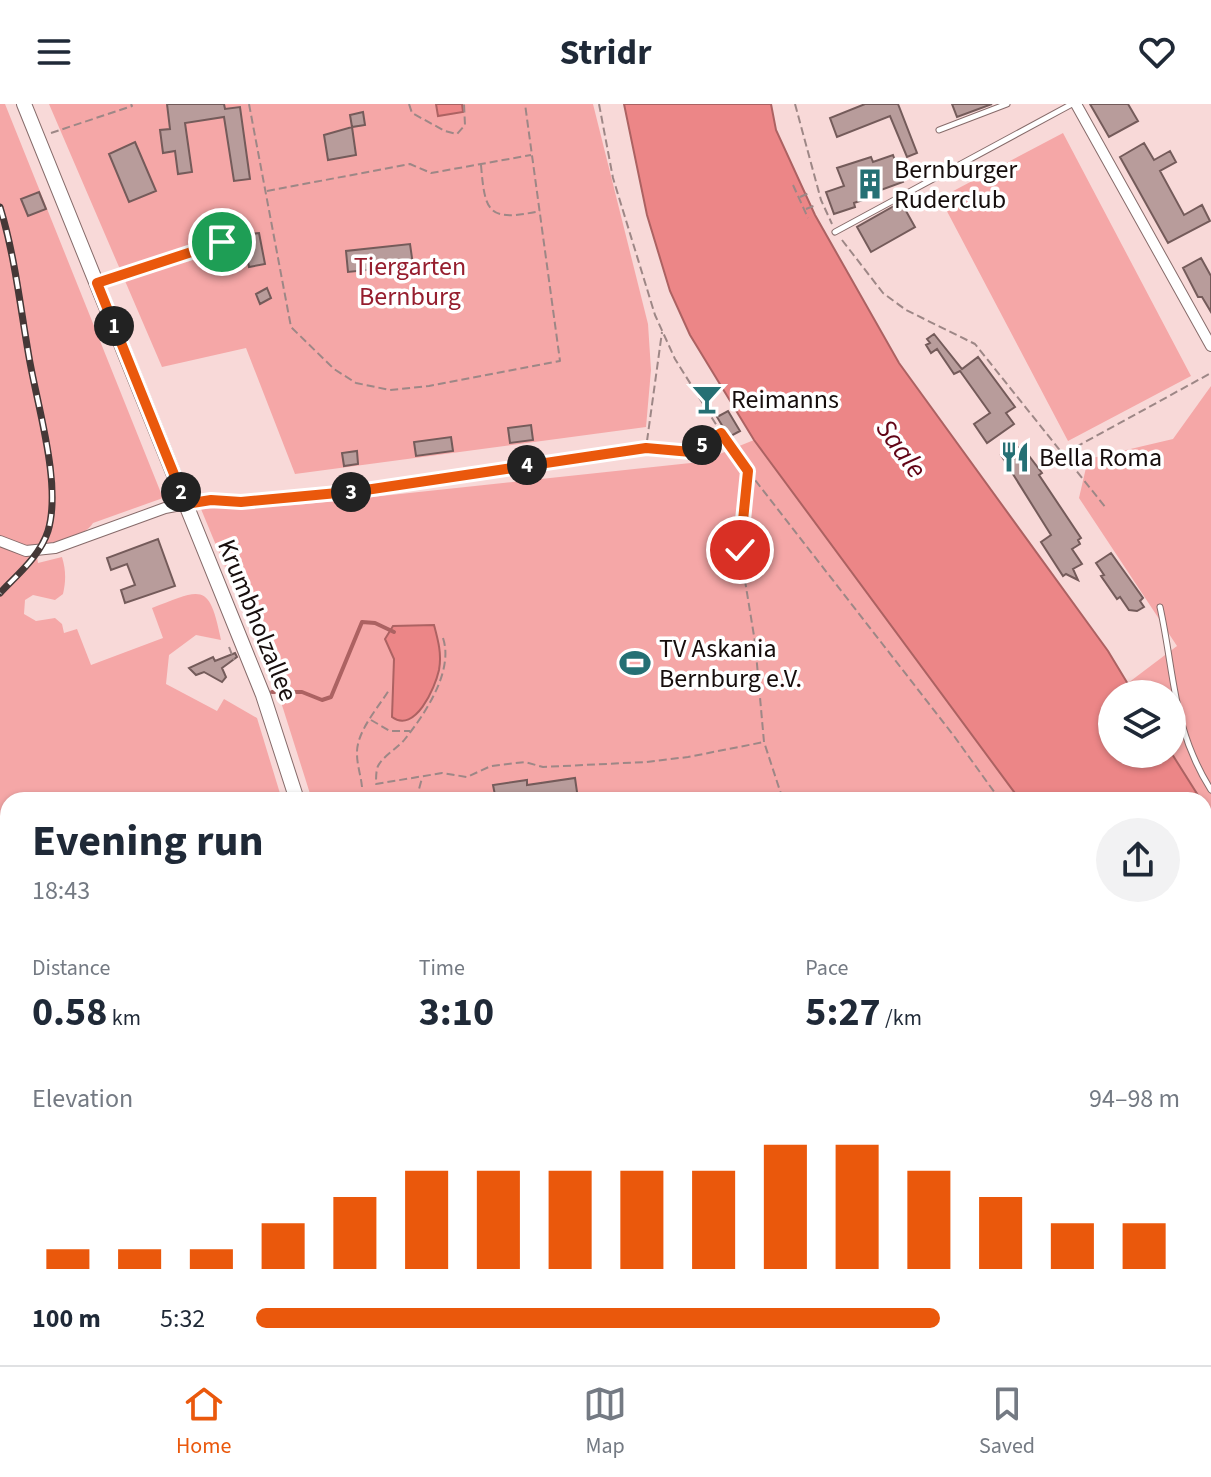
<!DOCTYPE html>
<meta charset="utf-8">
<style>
:root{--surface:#fff;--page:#f2f2f3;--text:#1f2937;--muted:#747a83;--line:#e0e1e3;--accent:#ea580c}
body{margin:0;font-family:"Source Sans 3",sans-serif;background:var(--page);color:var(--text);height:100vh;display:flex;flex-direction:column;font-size:30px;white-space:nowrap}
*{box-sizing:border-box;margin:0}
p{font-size:26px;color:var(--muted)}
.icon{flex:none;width:44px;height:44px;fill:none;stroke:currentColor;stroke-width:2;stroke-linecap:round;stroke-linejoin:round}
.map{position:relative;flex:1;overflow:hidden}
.panel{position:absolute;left:0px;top:688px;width:1212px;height:574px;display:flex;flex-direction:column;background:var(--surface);border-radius:24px 24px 0 0;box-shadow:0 2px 6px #0004}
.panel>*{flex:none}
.fabs{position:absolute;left:1098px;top:576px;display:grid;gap:16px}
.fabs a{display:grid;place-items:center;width:88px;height:88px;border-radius:50%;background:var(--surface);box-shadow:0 2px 6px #0004;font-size:40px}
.pin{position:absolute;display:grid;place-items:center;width:68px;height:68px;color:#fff;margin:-34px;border:4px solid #fff;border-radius:50%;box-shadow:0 2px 8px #0007}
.km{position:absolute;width:40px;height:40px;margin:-20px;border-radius:50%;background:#222;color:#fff;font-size:22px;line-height:40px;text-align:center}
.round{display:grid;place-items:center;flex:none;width:84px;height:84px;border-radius:42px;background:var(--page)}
.headline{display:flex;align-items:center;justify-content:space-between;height:136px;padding:0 32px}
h1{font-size:44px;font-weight:700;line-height:60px}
.figures{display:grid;grid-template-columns:repeat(3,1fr);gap:12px;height:136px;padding:8px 32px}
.figures div{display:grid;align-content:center}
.figures b{font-size:40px;font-weight:700}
.figures small{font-size:22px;font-weight:400}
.figures p{font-size:22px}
.chart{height:224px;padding:16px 32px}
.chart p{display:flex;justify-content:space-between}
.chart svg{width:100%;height:144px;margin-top:8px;stroke:var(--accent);stroke-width:6}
ul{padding:0 32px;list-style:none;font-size:26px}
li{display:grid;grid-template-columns:128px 96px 1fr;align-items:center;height:60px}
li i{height:20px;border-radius:10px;background:var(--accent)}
header{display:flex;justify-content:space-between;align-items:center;height:104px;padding:0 32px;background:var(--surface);font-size:36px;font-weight:700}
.tab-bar{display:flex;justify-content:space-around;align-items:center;height:112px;border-top:2px solid var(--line);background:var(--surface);font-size:22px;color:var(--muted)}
.tab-bar a{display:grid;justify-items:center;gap:4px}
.tab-bar .current{color:var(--accent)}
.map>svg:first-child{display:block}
.green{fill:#f5a7a7}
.water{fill:#ec8687;stroke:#ac6262;stroke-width:2}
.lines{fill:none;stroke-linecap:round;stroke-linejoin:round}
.stream{stroke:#ac6262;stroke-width:4}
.building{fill:#b89c9b;stroke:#745b5a;stroke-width:2}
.lane-casing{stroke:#866b6a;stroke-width:7}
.street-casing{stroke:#866b6a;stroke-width:12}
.secondary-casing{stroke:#866b6a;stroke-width:16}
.path{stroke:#9d8786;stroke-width:2;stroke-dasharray:8 4;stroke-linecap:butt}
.lane{stroke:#fff;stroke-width:5}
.street{stroke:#fff;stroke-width:10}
.secondary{stroke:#fff;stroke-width:14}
.rail-casing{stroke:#453837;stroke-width:7}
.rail{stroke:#fff;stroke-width:4;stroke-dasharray:12;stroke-linecap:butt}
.route-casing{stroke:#fff;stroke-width:16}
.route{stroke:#ea580c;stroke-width:10}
.labels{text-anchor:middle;stroke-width:7;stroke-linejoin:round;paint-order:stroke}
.poi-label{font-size:26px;fill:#170e0d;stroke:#fff;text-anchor:start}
.park-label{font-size:26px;fill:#961e2e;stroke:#fff}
.street-label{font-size:26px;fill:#170e0d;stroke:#fff}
.water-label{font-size:28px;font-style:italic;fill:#620416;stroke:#fff}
</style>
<header><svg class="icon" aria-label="menu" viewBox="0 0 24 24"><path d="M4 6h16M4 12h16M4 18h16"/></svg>Stridr<svg class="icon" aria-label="heart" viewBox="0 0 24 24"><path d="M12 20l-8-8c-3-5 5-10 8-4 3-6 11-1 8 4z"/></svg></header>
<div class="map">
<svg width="1211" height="1261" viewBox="0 0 1211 1261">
<rect width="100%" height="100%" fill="#f8d9d8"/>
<!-- green -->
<path class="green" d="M 0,0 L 5,0 L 163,394 L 93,419 C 84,434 51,439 35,442 L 38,459 L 62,453 C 66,466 66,477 63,490 L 55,496 L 33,491 L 25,496 L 24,510 L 36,517 L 55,514 L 62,520 L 64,529 L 77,525 L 91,561 L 163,534 L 152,504 C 202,485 209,477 221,536 L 196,531 L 169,551 L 166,580 L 217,607 L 224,595 L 257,614 L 282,696 L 8,696 L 8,783 L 0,785 Z
M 49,0 L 593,0 L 648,220 L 651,266 L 646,323 L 295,370 L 246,244 L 162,263 Z
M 1063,29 L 1191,272 L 1068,337 L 940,94 Z
M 1211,282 L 1211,712 L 1204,701 L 1204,696 L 1201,696 L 1172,650 L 1172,590 L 1134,590 L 1128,579 L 1177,542 L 1079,394 L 1088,355 L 1173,335 Z
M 754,336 L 1020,696 L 312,696 L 281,598 L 201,405 L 297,401 L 700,358 Z
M 8,841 L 8,895 L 0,866 L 0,843 Z
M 8,906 L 8,1068 L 0,1073 L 0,909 Z
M 1204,1002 L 1211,1016 L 1211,1261 L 374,1261 L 375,1254 L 1204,1254 Z
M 8,1179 L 8,1229 L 0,1213 L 0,1184 Z
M 20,1254 L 125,1254 L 124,1261 L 23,1261 Z"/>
<!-- water -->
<path class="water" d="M 436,0 L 462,0 L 463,8 L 438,12 Z
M 624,0 L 771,0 L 776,26 L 815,111 L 899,259 L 1108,547 L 1134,590 L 1112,590 L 1112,650 L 1172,650 L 1201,696 L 1020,696 L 754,336 L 690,231 L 670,187 L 647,111 Z
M 434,521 C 438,536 442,550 439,566 C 435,584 415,630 392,613 L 394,555 L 385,535 L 393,522 Z
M 1204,701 L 1211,713 L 1211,1016 L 1204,1002 Z"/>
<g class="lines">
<!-- stream -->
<path class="stream" d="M 272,588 L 302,588 L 322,596 L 331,593 L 362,518 L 375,519 L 394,528"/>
</g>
<!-- building -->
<path class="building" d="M 167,0 L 224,0 L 225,5 L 240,3 L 250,75 L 234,77 L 224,13 L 185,19 L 192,68 L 178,70 L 175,47 L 163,49 L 160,26 L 170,25 Z
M 865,0 L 898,0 L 917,49 L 907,53 L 890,12 L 837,33 L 830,14 Z
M 952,0 L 992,0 L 957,13 Z
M 1090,0 L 1128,0 L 1138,17 L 1109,33 Z
M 363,8 L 365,21 L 352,23 L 350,11 Z
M 352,23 L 356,51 L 328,56 L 324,31 Z
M 135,38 L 156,87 L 129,98 L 109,50 Z
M 1144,39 L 1154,56 L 1170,47 L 1176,58 L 1160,67 L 1184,111 L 1202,101 L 1210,117 L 1168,139 L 1120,53 Z
M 893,51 L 903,78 L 878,87 L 877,91 L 854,99 L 855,103 L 834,110 L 826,88 L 844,82 L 837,64 L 871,53 L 873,58 Z
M 39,88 L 46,105 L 28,112 L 21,95 Z
M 901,98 L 915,123 L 871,148 L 857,123 Z
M 259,129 L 265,160 L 249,163 L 243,131 Z
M 410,140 L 413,161 L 348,168 L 346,147 Z
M 1201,154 L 1211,172 L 1211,208 L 1202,193 L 1198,193 L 1183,164 Z
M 267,184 L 271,194 L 260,200 L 256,190 Z
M 934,230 L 962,265 L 978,253 L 1015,303 L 1006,309 L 1014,320 L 987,339 L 974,320 L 990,309 L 960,267 L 954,270 L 937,245 L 931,249 L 926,241 L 930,239 L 927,235 Z
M 728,307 L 740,327 L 729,333 L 717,313 Z
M 531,321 L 533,336 L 510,339 L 508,324 Z
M 451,333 L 453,347 L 416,352 L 414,338 Z
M 1016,341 L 1020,346 L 1023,344 L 1042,369 L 1039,371 L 1081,434 L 1078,436 L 1080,440 L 1072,445 L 1082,460 L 1073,465 L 1078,476 L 1066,470 L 1063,472 L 1041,438 L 1051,431 L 1001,351 Z
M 357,347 L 358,360 L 344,362 L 342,349 Z
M 158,435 L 175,482 L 125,499 L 121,486 L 135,481 L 127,460 L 111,466 L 107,454 Z
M 1111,449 L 1143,494 L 1140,497 L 1144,503 L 1137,507 L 1129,506 L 1120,493 L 1117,495 L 1101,472 L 1104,471 L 1096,459 Z
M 235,549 L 237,553 L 222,564 L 226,573 L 222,578 L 204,568 L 196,571 L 189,564 L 213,553 L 215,557 Z
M 575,674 L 578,695 L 496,696 L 493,681 L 527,676 L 527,681 Z"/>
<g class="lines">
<!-- lane casing -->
<g class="lane-casing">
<path id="lane" d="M 939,26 L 1007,0
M 835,128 L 1072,0
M 98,179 L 222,138
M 187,400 L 211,396 L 241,398 L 359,387 L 646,344 L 691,348 L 721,329
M 1160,503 C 1175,571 1172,624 1211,686"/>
</g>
<!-- street casing -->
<g class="street-casing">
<path id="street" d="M 1076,0 L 1211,242
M 0,437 L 26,447 L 55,444 L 165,404 L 186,400
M 186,1254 L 190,1261"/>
</g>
<!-- secondary casing -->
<g class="secondary-casing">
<path id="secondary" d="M 24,0 L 263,591 L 297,696
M 356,1261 L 357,1254"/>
</g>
<!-- path -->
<path class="path" d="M 249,0 L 291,223 L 334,265 L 356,279 L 390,286 L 429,282 L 560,257 L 525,0
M 409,0 L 412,9 L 445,27 L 457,30 L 465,21 L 464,0
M 599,0 L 613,74 L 655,211 L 675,255 L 717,322
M 795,0 L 821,96 L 832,120
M 51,29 L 132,2 L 131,0
M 481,61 C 485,109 488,118 540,107
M 793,81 L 808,114
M 267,87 L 410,60 L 431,69 L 531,51
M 800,93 L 809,89
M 806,105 L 816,101
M 842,136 L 883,189 L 906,206 L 975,240 L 1106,404
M 647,337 L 662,228
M 728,337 L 748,367 L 954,632 L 1000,696
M 1065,349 L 1211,269
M 748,368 L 740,446 L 755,538 L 764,638 L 783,696
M 443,534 C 454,567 425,610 405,635 C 398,644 383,652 378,662 C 376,666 376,675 376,680 L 442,669 L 467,673 L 491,662 L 525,658 L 543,663 L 646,658 L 688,653 L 764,638
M 229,543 L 234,556
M 371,616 L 390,627 L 410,627
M 362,683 C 361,672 357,661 357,650 C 356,628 378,604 389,586
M 416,696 L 422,674
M 0,958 L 8,979
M 1204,1042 L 1211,1055
M 0,1079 L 8,1075
M 1002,1254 L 1008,1261
M 135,1261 L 135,1254"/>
<!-- lane -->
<use href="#lane" class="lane"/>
<!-- street -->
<use href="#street" class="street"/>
<!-- secondary -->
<use href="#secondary" class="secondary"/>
<!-- rail casing -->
<g class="rail-casing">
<path id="rail" d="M 0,103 C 15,152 20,202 29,253 C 37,301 62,380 48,427 C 40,452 18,470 0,489
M 0,916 L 8,929
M 199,1254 L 203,1261"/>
</g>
<!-- rail -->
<use href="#rail" class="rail"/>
</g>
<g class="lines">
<!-- route casing -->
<g class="route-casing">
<path id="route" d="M 222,138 L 97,179 L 186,400 L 211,396 L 241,398 L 359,387 L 646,344 L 691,348 L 721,329 L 748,367 L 740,446"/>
</g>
<!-- route -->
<use href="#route" class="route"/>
</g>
<!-- icons -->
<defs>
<g id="building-bare" transform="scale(2.4)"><path d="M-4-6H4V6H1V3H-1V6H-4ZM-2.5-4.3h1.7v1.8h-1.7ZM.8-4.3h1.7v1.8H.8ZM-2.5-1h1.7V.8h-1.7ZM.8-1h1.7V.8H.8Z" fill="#257074" stroke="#fff" stroke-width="2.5" paint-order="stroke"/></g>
<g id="bar-bare" transform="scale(2.4)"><path d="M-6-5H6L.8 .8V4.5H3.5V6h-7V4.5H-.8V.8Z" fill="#257074" stroke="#fff" stroke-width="2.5" paint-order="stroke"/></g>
<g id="restaurant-bare" transform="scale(2.4)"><path d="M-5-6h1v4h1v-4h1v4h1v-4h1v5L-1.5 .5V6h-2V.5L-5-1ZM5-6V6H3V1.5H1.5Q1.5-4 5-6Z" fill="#257074" stroke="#fff" stroke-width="2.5" paint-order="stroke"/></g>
<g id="stadium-bare" transform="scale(2.4)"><path d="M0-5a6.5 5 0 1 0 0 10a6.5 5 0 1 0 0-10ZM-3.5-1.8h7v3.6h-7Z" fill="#257074" stroke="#fff" stroke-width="2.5" paint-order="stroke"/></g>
</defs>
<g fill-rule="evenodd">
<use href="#building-bare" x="870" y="80"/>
<use href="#bar-bare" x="707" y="295"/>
<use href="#restaurant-bare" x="1015" y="353"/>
<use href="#stadium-bare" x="635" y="559"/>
</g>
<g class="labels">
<!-- poi labels -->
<g class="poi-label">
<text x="894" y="74">Bernburger<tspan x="894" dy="30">Ruderclub</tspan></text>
<text x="731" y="304">Reimanns</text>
<text x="1039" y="362">Bella Roma</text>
<text x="659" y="553">TV Askania<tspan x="659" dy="30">Bernburg e.V.</tspan></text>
</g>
<!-- park labels -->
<g class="park-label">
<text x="410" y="171">Tiergarten<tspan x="410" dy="30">Bernburg</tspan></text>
</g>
<!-- street labels -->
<g class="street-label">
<text transform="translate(258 516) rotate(68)" y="9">Krumbholzallee</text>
</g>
<!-- water labels -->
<g class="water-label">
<text transform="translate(902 344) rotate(54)" y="10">Saale</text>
</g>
</g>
</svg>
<div class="fabs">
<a><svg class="icon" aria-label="layers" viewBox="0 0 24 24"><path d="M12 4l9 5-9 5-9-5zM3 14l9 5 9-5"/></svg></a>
</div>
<div class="pin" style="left:222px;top:138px;background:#1e9e55"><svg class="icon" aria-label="arrive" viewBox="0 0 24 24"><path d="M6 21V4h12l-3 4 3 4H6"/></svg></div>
<div class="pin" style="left:740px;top:446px;background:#d93025"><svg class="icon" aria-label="check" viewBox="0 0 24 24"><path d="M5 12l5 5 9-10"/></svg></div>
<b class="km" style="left:114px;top:222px">1</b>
<b class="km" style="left:181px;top:388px">2</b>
<b class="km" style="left:351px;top:388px">3</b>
<b class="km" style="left:527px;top:361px">4</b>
<b class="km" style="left:702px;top:341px">5</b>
<section class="panel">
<div class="headline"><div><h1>Evening run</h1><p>18:43</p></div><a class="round"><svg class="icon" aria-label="share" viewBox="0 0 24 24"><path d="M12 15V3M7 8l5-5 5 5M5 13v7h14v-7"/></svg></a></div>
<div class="figures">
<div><p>Distance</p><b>0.58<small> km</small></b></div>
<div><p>Time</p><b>3:10</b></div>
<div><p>Pace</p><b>5:27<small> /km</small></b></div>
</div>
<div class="chart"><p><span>Elevation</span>94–98 m</p>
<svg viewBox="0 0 160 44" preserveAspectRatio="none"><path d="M5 44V38M15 44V38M25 44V38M35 44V30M45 44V22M55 44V14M65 44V14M75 44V14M85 44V14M95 44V14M105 44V6M115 44V6M125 44V14M135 44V22M145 44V30M155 44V30"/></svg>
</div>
<ul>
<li><b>100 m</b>5:32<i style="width:74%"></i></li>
</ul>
</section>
</div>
<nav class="tab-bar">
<a class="current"><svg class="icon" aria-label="home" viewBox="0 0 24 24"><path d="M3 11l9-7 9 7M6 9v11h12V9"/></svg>Home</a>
<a><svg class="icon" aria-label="map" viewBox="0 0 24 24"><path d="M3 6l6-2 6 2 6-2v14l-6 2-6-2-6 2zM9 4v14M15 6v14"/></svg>Map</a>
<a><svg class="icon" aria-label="saved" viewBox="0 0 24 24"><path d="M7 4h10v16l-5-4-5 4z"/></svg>Saved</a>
</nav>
